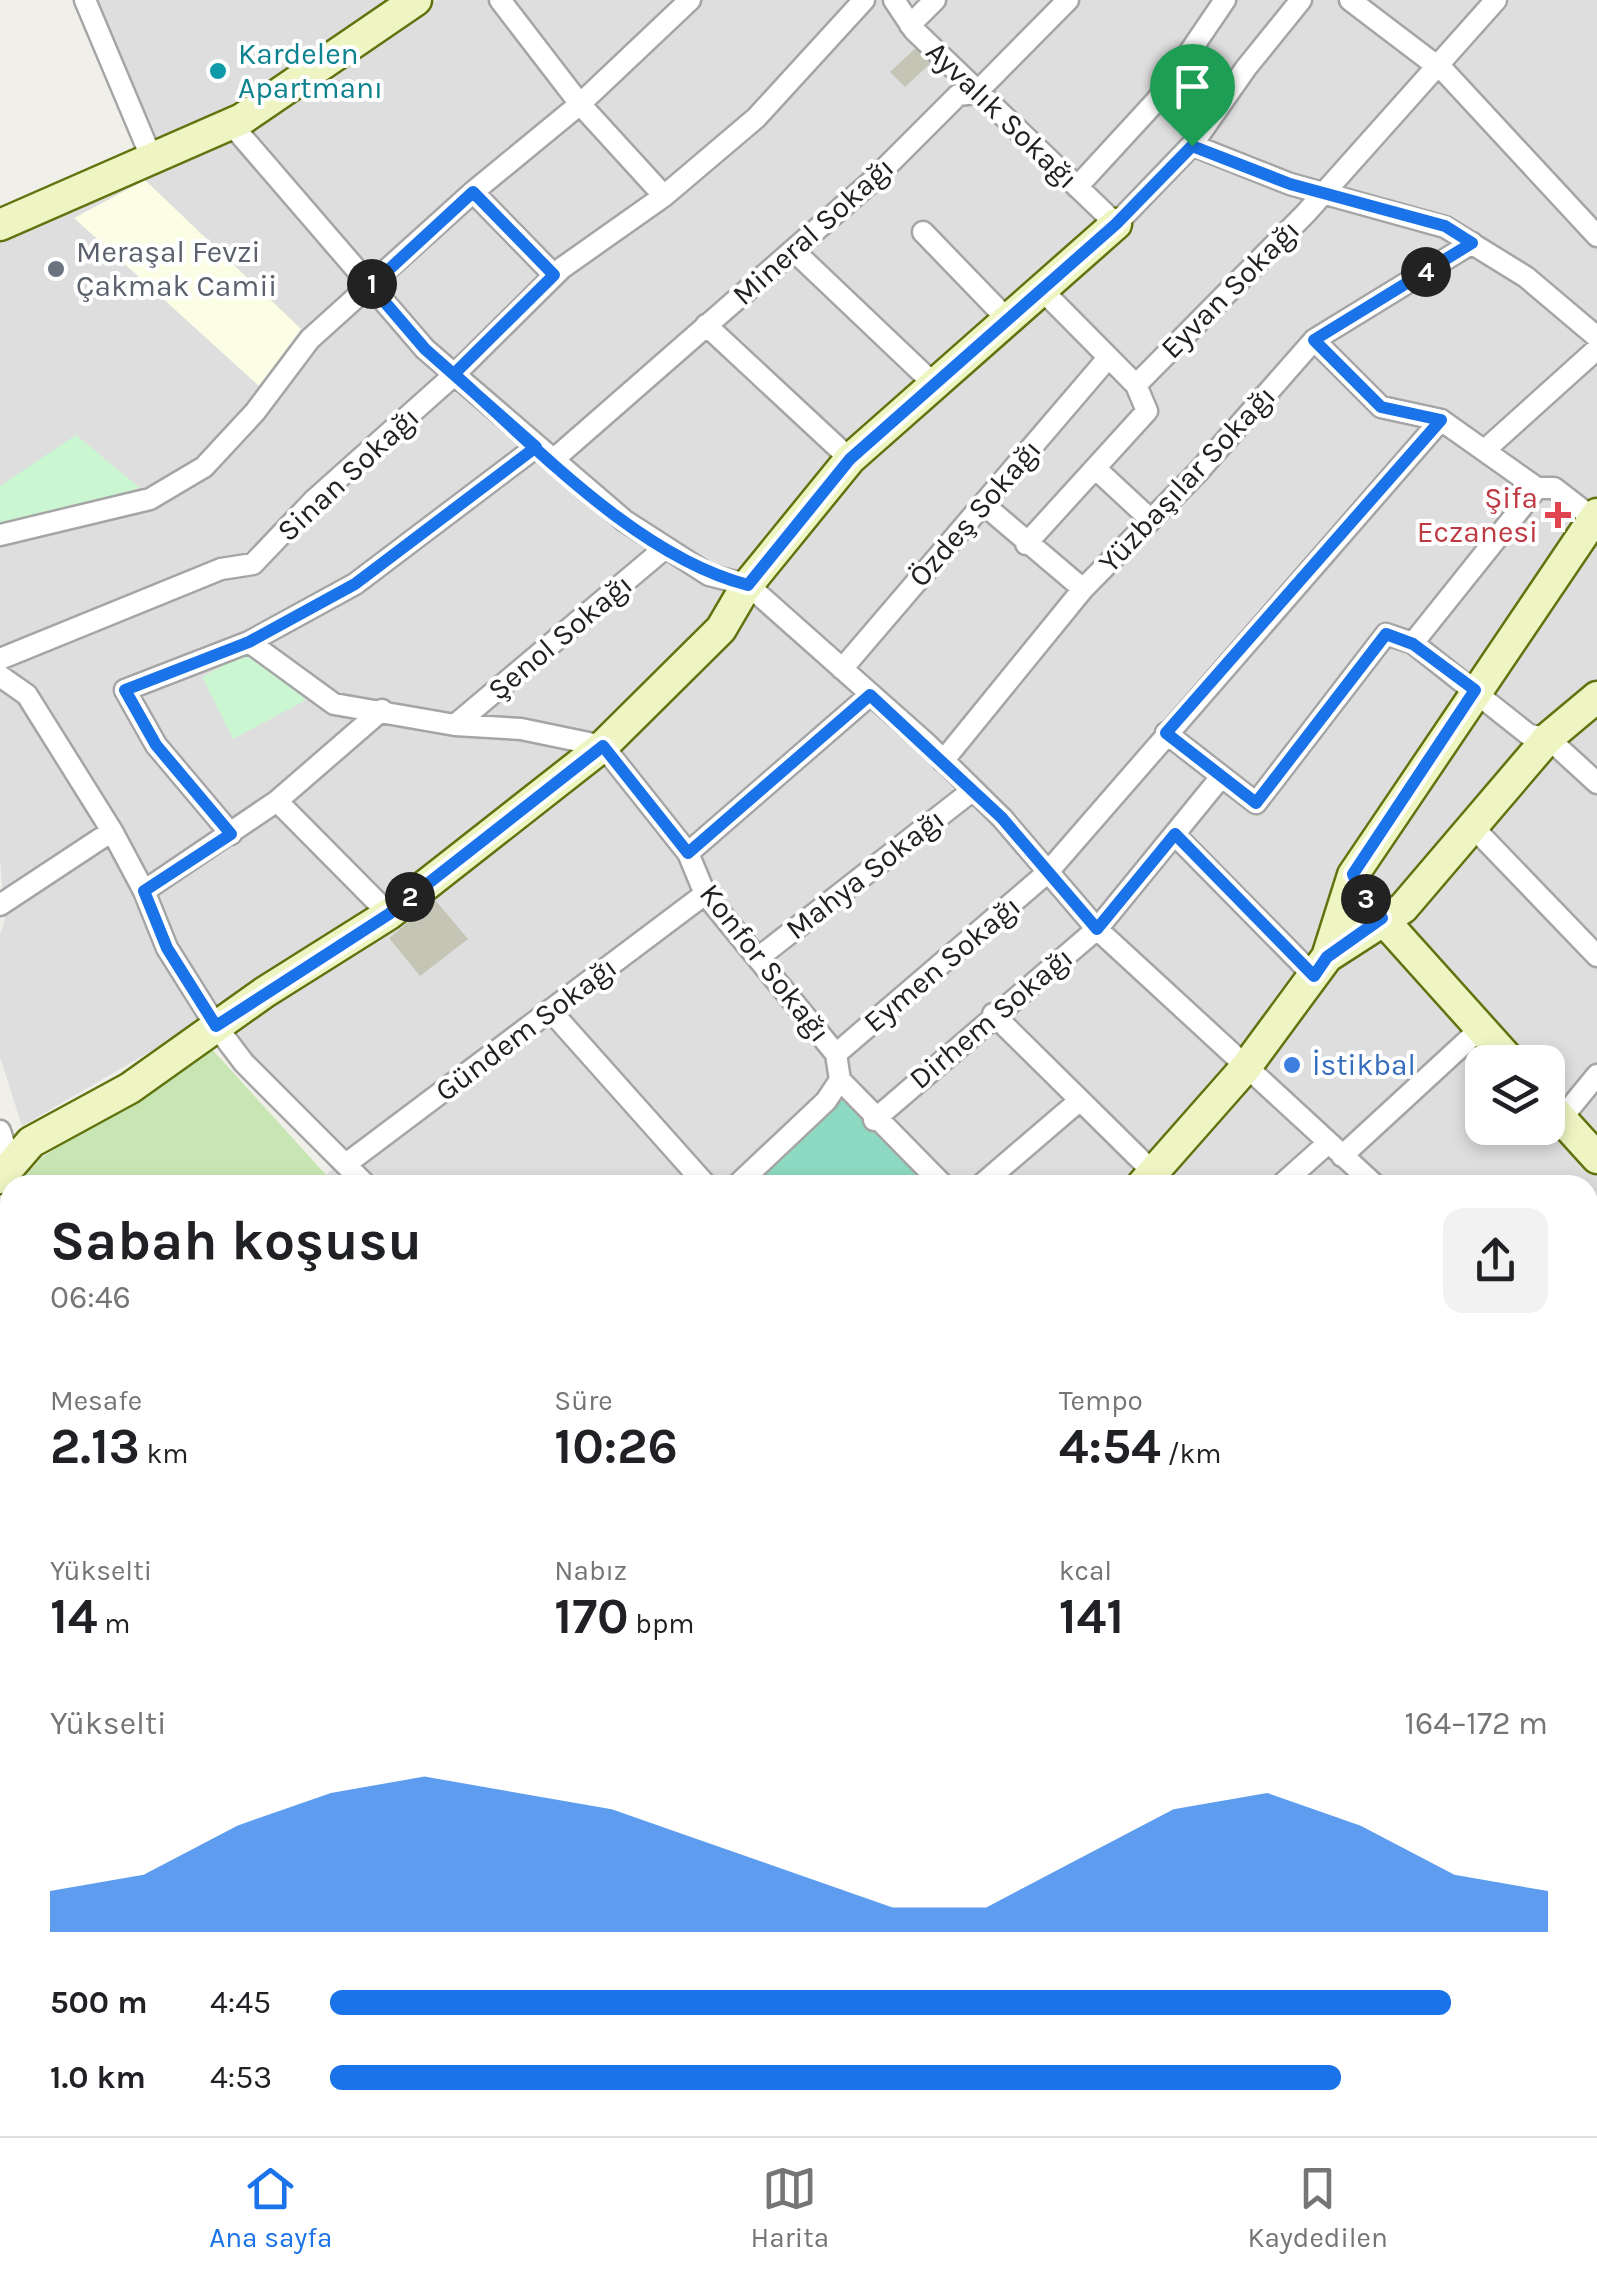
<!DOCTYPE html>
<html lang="tr">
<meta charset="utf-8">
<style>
:root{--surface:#fff;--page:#f2f2f2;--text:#202124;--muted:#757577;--line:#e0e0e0;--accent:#1a73e8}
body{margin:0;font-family:Karla,sans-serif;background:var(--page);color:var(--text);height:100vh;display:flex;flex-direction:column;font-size:38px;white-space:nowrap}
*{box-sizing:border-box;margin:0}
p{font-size:32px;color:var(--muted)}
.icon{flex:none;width:55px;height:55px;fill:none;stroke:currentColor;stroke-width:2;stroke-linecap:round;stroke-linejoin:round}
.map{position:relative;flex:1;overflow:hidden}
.sheet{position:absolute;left:0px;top:1175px;width:1598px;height:962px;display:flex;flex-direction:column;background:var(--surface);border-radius:30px 30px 0 0;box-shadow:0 5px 15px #0003}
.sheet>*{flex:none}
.buttons{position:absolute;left:1465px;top:1045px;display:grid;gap:20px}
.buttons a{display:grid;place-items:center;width:100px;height:100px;border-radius:20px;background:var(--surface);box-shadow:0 5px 15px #0003;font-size:50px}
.pin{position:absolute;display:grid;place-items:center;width:85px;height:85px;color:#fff;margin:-102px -42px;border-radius:50% 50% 50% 0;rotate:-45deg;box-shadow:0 0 10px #0007}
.pin .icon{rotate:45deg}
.km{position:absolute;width:50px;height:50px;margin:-25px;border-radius:50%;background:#222;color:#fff;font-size:28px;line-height:50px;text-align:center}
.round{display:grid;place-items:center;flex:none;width:105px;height:105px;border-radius:20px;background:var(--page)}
.head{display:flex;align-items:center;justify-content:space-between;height:170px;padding:0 50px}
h1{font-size:55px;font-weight:700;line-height:75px}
.figures{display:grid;grid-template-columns:repeat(3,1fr);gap:15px;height:170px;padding:10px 50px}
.figures div{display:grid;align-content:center}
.figures b{font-size:50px;font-weight:700}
.figures small{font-size:28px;font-weight:400}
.figures p{font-size:28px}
.chart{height:280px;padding:20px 50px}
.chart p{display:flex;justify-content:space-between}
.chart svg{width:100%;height:180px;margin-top:10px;fill:var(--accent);opacity:.7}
ul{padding:0 50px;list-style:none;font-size:32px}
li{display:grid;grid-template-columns:160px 120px 1fr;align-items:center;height:75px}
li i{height:25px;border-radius:12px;background:var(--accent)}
.dock{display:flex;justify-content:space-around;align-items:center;height:140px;border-top:2px solid var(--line);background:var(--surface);font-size:28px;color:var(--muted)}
.dock a{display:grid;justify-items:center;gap:5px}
.dock .selected{color:var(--accent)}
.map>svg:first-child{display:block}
.residential{fill:#dfdede}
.education{fill:#fbfde5}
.construction{fill:#c4c5b4}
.grass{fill:#c8e6b3}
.park{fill:#caf6d1}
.pitch{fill:#8dd9c1}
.parking{fill:#e1e1e1}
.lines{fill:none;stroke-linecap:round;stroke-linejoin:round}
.street-casing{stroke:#a5a5a5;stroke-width:25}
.secondary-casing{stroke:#60730e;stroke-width:35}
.street{stroke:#fff;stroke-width:20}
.secondary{stroke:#eff5c2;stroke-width:30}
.route-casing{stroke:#fff;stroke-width:20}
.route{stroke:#1a73e8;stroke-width:12}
.culture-dot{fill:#0f9aa8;stroke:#fff;stroke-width:4}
.worship-dot{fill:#6b7280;stroke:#fff;stroke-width:4}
.health-dot{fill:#e0444e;stroke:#fff;stroke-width:4}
.shop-dot{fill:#3f7fe0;stroke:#fff;stroke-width:4}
.labels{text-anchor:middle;stroke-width:8;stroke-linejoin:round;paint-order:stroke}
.culture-label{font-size:30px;fill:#0d838f;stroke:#fff;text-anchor:start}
.street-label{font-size:30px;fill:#212121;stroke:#fff}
.worship-label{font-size:30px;fill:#5b616d;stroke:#fff;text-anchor:start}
.health-label{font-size:30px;fill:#be3a42;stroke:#fff;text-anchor:end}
.shop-label{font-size:30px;fill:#366cbe;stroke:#fff;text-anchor:start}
</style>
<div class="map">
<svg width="1597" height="2136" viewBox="0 0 1597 2136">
<rect width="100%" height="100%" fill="#f1efe9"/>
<!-- residential -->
<path class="residential" d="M 92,0 L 405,0 L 303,66 L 154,146 Z
M 437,0 L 1597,0 L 1597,499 L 1348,871 L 1351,921 L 1141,1174 L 1127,1185 L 316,1185 L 343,1159 L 213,1015 L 22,1126 L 0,1057 L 0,935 L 5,919 L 0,860 L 0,238 L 45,222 L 187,149 L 365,48 Z
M 1597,526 L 1597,683 L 1399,904 L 1360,877 Z
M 1597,707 L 1597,1144 L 1548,1093 L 1548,1062 L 1518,1062 L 1394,936 L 1541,754 Z
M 1369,925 L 1502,1062 L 1482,1062 L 1482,1128 L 1548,1128 L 1548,1117 L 1597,1177 L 1597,1806 L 1588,1816 L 1588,1185 L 1151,1185 Z
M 2,1203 L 10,1213 L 10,1466 L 0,1472 Z
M 0,1819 L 10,1845 L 10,1909 L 0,1912 Z
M 1597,1832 L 1597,2136 L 1211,2136 L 1225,2128 L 1588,2128 L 1588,1842 Z
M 10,1942 L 10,2128 L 1205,2128 L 1191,2136 L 0,2136 L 0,1945 Z"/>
<!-- education -->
<path class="education" d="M 145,180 L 301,329 L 259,386 L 74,218 Z"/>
<!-- construction -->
<path class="construction" d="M 921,43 L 936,58 L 905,87 L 890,72 Z
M 435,900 L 468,939 L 420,976 L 389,938 Z"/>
<!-- grass -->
<path class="grass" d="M 210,1047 L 326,1175 L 315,1185 L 18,1185 L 41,1158 Z
M 10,1466 L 10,1845 L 0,1819 L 0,1472 Z"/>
<!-- park -->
<path class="park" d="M 76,435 L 140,488 L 0,525 L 0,486 Z
M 249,652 L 306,700 L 233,739 L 202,677 Z"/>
<!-- pitch -->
<path class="pitch" d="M 844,1098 L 930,1185 L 748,1185 Z"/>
<!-- parking -->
<path class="parking" d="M 10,1944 L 10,2018 L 0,1994 L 0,1948 Z"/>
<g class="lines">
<!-- street casing -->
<g class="street-casing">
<path id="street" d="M 85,0 L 152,159
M 500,0 L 580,104 L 664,196
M 894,0 L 914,30 L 1116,224 L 1192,145 L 1246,68 L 1301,0
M 1350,0 L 1446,73 L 1597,236
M 910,25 L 935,0
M 231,124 L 425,349 L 625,521 L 709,575 L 748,585 L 927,744 L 1002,818 L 1097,929 L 1375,1185
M 1192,145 L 1290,184 L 1445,227 L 1526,277 L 1597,337
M 1077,187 L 1157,100 L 1225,0
M 473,192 L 554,275
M 923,232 L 1008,320
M 793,250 L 935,385
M 706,325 L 850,459
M 1314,340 L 1381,407 L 1441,420 L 1537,488 L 1554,488 L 1597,521
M 1136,385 L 1306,213 L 1496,0
M 1486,449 L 1597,349
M 553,460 L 871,182 L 958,95 L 976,93 L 1068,0
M 1095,468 L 1151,520
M 983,504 L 1083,589
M 0,535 L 150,499 L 204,467 L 255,412 L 310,339 L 473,192 L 580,104 L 690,0
M 1026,544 L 1147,411 L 1136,385 L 1042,290
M 249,642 L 334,704 L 455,725 L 521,729 L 603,746 L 688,853 L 705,894 L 836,1054 L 840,1080 L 943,1185
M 1413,643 L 1537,488
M 0,659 L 221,569 L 253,564 L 314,500 L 454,375 L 562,268 L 664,196 L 756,118 L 864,0
M 842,669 L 1108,358
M 0,676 L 27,695 L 112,831 L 144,891 L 167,948 L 216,1026 L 244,1063 L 366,1185
M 455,725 L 665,548
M 1166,733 L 1256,803 L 1386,634 L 1413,643 L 1529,735 L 1548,738 L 1597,783
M 943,761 L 1083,589 L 1198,472 L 1314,340 L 1472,243
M 277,801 L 389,914
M 1471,825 L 1597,956
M 231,834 L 156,745 L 125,690 L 249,642 L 355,584 L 536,447
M 1175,835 L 1314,976
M 688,853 L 870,695
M 144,891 L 277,801 L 382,710
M 0,905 L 112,831
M 758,958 L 973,790
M 550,1010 L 706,1185
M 993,1014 L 1155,1174
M 836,1054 L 1047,873 L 1441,420
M 1561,1119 L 1597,1075
M 874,1120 L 1097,929 L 1221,777
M 0,1131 L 11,1165
M 1342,1156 L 1481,1028
M 346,1164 L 705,894
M 737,1185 L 826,1101 L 840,1080
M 981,1185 L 1079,1101
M 1281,1185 L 1328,1143
M 1588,1326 L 1597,1314
M 1588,1392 L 1597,1401
M 1588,1510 L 1597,1499
M 1588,1588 L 1597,1598
M 1588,1680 L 1597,1671
M 1588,1873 L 1597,1885
M 1588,1954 L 1597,1949
M 1588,2076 L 1597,2065
M 301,2128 L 304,2136
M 493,2128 L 502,2136
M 749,2128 L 755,2136
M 1255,2128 L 1261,2136
M 1415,2128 L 1422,2136
M 351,2136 L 363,2128
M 587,2136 L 596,2128
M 902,2136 L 913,2128
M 1077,2136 L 1091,2128
M 1536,2136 L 1544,2128"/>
</g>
<!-- secondary casing -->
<g class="secondary-casing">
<path id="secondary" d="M 0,225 L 242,119 L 416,0
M 1370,905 L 1511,1062
M 1327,957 L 1353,875 L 1597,514
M 1548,1104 L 1597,1158
M 0,1178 L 31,1142 L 130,1088 L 265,992 L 389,914 L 603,746 L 721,629 L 745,588 L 850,459 L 1116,224
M 1142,1185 L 1246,1067 L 1327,957 L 1403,908 L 1548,738 L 1597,697
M 1588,1829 L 1597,1820
M 0,1933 L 10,1930
M 1199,2136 L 1213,2128"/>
</g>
<!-- street -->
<use href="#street" class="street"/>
<!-- secondary -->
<use href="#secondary" class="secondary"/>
</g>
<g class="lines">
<!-- route casing -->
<g class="route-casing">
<path id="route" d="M 1192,146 L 1116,224 L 850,459 L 748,585 C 639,557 537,448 454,374 L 554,275 L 473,192 L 371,286 L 425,349 L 536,447 L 355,584 L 249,642 L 125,690 L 156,745 L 231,834 L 144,891 L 167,948 L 216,1026 L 389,914 L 603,746 L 688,853 L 870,695 L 1002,818 L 1097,929 L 1175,834 L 1314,976 L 1327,957 L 1382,918 L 1360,892 L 1353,874 L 1475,690 L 1413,644 L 1386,634 L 1256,803 L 1166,733 L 1441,420 L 1381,407 L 1314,340 L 1472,243 L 1445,226 L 1290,184 L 1192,146"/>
</g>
<!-- route -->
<use href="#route" class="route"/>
</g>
<!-- markers -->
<circle class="culture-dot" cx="218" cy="71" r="10"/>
<circle class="worship-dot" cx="56" cy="269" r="10"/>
<path class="health-dot" d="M1553 500h10v10h10v10h-10v10h-10v-10h-10v-10h10z"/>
<circle class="shop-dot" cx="1292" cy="1065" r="10"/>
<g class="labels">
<!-- culture labels -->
<g class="culture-label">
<text x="238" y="64">Kardelen<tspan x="238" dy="34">Apartmanı</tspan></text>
</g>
<!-- street labels -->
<g class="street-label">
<text transform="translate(1002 115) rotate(44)" y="10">Ayvalık Sokağı</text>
<text transform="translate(813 231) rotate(-42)" y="10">Mineral Sokağı</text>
<text transform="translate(1230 289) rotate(-45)" y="10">Eyvan Sokağı</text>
<text transform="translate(348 474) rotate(-43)" y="10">Sinan Sokağı</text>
<text transform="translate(1187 479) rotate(-47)" y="10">Yüzbaşılar Sokağı</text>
<text transform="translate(975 513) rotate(-49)" y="10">Özdeş Sokağı</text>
<text transform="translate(560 637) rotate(-40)" y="10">Şenol Sokağı</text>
<text transform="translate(865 874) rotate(-38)" y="10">Mahya Sokağı</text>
<text transform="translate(765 963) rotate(52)" y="10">Konfor Sokağı</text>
<text transform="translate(942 964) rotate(-40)" y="10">Eymen Sokağı</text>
<text transform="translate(991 1018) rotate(-40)" y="10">Dirhem Sokağı</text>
<text transform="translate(526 1029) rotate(-37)" y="10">Gündem Sokağı</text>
</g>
<!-- worship labels -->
<g class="worship-label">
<text x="76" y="262">Meraşal Fevzi<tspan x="76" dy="34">Çakmak Camii</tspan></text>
</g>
<!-- health labels -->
<g class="health-label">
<text x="1538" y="508">Şifa<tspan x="1538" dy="34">Eczanesi</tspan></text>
</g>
<!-- shop labels -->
<g class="shop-label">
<text x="1312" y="1075">İstikbal</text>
</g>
</g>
</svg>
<div class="buttons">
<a><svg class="icon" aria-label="layers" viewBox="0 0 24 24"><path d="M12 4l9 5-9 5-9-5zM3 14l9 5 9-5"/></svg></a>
</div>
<div class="pin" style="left:1192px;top:146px;background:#1e9e55"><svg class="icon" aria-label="arrive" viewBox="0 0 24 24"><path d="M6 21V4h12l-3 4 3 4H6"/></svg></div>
<b class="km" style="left:372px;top:284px">1</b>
<b class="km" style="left:410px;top:897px">2</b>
<b class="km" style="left:1366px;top:899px">3</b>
<b class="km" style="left:1426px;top:272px">4</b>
<section class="sheet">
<div class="head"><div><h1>Sabah koşusu</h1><p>06:46</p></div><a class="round"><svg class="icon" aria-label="share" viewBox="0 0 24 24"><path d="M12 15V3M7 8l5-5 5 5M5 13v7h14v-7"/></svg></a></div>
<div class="figures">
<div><p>Mesafe</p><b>2.13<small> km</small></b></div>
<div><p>Süre</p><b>10:26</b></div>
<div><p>Tempo</p><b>4:54<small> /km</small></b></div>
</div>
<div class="figures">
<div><p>Yükselti</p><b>14<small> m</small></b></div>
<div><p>Nabız</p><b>170<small> bpm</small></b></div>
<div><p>kcal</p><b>141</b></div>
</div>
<div class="chart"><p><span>Yükselti</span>164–172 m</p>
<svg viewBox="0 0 160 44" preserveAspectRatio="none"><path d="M0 44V34L10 30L20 18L30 10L40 6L50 10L60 14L70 22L80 30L90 38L100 38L110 26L120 14L130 10L140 18L150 30L160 34V44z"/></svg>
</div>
<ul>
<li><b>500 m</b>4:45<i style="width:92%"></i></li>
<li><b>1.0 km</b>4:53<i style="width:83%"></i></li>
</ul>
</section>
</div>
<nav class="dock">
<a class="selected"><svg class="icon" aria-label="home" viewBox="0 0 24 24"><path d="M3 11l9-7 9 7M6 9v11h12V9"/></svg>Ana sayfa</a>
<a><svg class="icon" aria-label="map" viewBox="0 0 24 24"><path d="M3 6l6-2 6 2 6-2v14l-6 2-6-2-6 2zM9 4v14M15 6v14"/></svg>Harita</a>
<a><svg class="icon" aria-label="saved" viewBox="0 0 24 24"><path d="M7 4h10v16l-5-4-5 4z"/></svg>Kaydedilen</a>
</nav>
